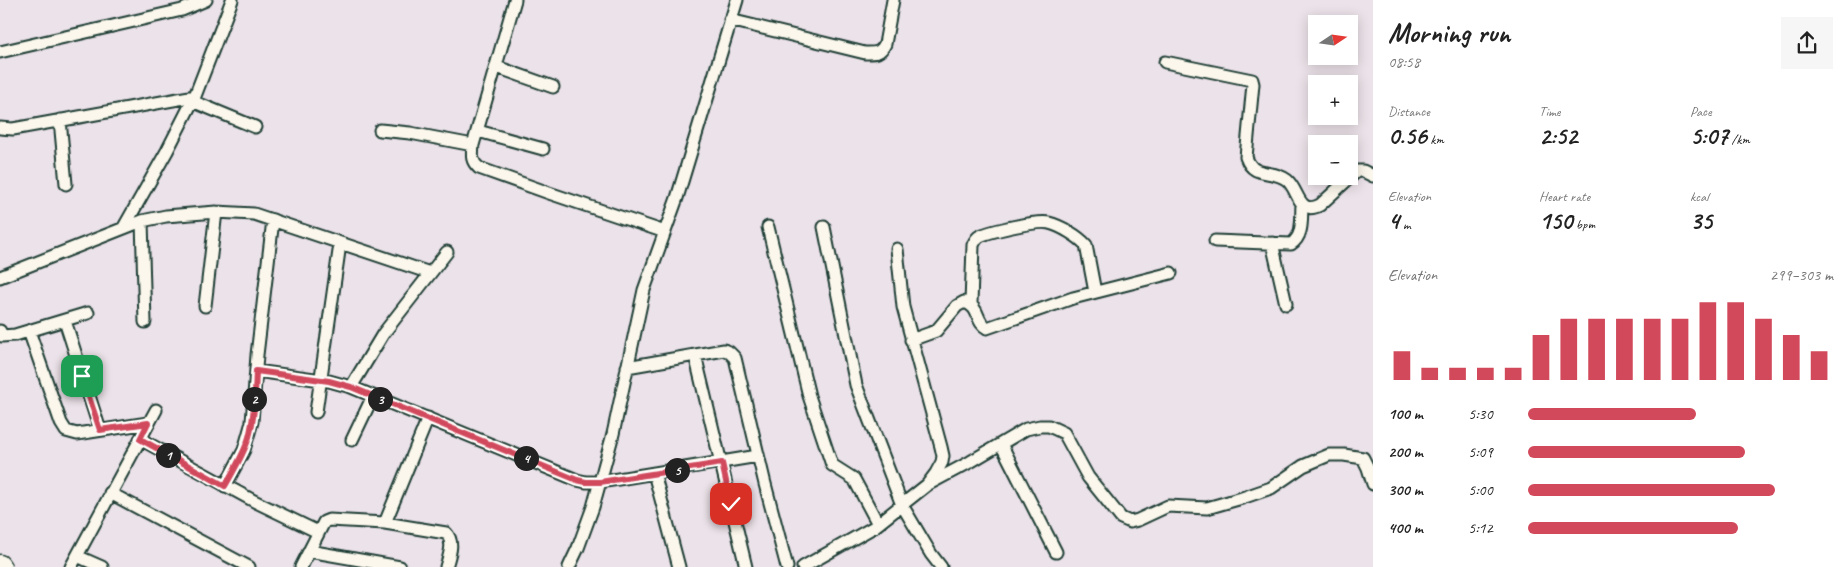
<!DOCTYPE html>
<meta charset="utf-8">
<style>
:root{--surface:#fff;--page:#f6f6f6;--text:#222;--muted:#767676;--accent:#d1495b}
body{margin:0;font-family:Caveat,sans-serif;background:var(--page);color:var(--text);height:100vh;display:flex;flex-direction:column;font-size:19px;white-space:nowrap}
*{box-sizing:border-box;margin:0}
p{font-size:16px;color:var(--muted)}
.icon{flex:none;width:28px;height:28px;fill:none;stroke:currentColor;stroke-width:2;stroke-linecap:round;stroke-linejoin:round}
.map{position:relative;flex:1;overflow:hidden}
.panel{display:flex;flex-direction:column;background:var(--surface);width:475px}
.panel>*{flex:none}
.needle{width:32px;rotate:77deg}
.tools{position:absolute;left:1308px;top:15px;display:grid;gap:10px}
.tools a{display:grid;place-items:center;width:50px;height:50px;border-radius:0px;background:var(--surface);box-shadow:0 2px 12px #0003;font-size:25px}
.pin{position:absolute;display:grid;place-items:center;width:42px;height:42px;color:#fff;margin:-21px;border-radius:10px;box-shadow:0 2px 8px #0006}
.km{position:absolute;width:25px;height:25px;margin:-12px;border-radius:50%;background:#222;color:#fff;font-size:14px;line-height:25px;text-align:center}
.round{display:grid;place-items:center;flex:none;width:52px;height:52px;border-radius:0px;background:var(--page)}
.head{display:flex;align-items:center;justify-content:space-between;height:85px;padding:0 15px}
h1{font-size:28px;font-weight:600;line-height:38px}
.stats{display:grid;grid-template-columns:repeat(3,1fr);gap:8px;height:85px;padding:5px 15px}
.stats div{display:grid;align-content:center}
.stats b{font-size:25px;font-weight:600}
.stats small{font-size:14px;font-weight:400}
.stats p{font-size:14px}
.chart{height:140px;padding:10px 15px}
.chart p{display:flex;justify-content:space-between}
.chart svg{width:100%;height:90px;margin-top:5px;stroke:var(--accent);stroke-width:6}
ul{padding:0 15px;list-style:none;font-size:16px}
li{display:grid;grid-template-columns:80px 60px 1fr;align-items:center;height:38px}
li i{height:12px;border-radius:6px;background:var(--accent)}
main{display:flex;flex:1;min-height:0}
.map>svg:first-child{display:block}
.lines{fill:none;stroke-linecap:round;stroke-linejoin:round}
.minor-casing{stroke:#1f3d34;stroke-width:15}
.highway-casing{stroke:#1f3d34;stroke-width:21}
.minor{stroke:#fbf7ec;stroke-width:11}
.highway{stroke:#fbf7ec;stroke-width:18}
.route-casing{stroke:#fff;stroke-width:10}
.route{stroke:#d1495b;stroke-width:6}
</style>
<main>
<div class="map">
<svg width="1373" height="567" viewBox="0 0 1373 567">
<rect width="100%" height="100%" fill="#ece2e9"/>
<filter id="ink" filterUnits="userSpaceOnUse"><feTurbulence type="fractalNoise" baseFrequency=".02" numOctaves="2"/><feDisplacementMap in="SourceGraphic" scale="10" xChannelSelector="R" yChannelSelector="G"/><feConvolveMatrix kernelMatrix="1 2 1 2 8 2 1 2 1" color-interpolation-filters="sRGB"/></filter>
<g filter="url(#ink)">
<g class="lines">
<!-- minor casing -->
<g class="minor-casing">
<path id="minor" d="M 515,0 L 473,145 C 472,156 471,161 479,168 L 549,193 L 665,232
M 730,20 L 865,53 C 875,53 880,54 885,44 L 893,0
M 0,52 L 182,10 L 206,0
M 1165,62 L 1252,80 L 1253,84 L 1246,157 C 1254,180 1272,168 1287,180 C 1299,190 1298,216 1320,205 L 1357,171 L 1363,171 L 1373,176
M 497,67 L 553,87
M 192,101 L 255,127
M 60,120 L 66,184
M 0,128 L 13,129 L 195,96
M 380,130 L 410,133 L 473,145
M 478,131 L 543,149
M 142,221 L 145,322
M 124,227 L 167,151 L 195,96 L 232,0
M 768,227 L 809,396 L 832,465 L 854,479 L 878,524
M 824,227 L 856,385 L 902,505 L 931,554 L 941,567
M 1215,241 L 1291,244 C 1304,236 1301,218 1302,204
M 1272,243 L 1286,304
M 0,277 L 142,221 L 166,216 L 216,212 L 254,214 L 430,273
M 971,304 L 973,245 C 975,241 976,238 980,236 C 991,231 1038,220 1049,223 C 1061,226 1078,236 1086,245 L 1095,292
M 205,306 L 216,212
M 65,321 L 100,430
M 0,331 L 2,336 L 15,335 L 88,313
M 29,331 L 61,423 L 66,431 L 77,434 L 148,423
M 911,340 L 936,331 L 957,306 L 964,302 C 981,307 975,322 987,328 L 1073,298 L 1171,273
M 695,355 L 746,567
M 627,367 L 724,350 L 729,352 L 735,358 L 765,484 L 787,567
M 256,371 L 329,381 L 351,387 L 577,480 L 586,482 L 600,482 L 758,456
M 351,387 L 383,334 L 447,252
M 316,412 L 340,244
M 140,439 L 254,501 L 318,532
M 352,440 L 373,396
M 1001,444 L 1056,552
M 654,473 L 679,567
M 927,485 L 970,462 L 1026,429 L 1040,426 L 1049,426 L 1064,433 L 1088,477 L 1121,518 L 1130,522 L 1138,520 L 1168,506 L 1207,508 L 1242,498 L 1271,488 L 1303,466 L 1329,455 L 1344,455 L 1363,458 L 1368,468 L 1373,484
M 225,486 L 244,450 L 252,422 L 257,355 L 273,220
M 110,493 L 249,567
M 385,523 L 428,418
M 309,551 L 400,567
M 77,556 L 102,567
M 71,567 L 156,410
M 301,567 L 324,522 L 329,520 L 385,523 L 446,533 C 455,542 449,556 446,567
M 569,567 L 578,548 L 593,507 L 613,434 L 644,290 L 677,198 L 737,0
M 803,567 L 874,527 L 927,485 L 936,473 L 942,462 L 943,456 L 941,447 L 903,307 L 897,249"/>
</g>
<!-- highway casing -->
<g class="highway-casing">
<path id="highway" d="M 0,564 L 2,567"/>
</g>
<!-- minor -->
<use href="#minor" class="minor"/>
<!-- highway -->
<use href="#highway" class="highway"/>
</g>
</g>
<g class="lines" filter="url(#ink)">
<!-- route casing -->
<g class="route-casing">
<path id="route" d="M 82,376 L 100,430 L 148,423 L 140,439 L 225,486 C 234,470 244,454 249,437 C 255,416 255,392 256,371 L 329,381 L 351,387 L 577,480 L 586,482 L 600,482 L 722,463 L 731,504"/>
</g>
<!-- route -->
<use href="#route" class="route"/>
</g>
</svg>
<div class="tools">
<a><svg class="needle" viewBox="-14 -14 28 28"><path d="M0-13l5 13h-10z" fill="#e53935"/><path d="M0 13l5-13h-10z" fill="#767676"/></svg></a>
<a>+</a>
<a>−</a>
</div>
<div class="pin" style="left:82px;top:376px;background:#1e9e55"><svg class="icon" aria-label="arrive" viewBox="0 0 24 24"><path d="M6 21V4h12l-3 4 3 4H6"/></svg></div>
<div class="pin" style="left:731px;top:504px;background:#d93025"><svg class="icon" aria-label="check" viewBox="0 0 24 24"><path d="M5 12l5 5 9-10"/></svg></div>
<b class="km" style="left:168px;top:455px">1</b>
<b class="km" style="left:254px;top:399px">2</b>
<b class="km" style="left:380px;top:399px">3</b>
<b class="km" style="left:526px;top:458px">4</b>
<b class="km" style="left:677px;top:470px">5</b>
</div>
<section class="panel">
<div class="head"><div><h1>Morning run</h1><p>08:58</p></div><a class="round"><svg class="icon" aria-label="share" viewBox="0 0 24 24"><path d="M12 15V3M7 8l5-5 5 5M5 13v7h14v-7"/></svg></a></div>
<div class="stats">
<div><p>Distance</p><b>0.56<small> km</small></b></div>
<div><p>Time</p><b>2:52</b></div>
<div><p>Pace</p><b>5:07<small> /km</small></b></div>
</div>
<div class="stats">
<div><p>Elevation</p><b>4<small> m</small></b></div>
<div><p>Heart rate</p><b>150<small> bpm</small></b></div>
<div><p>kcal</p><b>35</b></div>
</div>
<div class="chart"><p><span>Elevation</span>299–303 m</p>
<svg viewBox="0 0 160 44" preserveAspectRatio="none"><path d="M5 44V30M15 44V38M25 44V38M35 44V38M45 44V38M55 44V22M65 44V14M75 44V14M85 44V14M95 44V14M105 44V14M115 44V6M125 44V6M135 44V14M145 44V22M155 44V30"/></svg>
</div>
<ul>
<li><b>100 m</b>5:30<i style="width:55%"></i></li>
<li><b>200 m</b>5:09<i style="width:71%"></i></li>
<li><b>300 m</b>5:00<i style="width:81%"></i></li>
<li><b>400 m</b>5:12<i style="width:69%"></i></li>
</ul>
</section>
</main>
